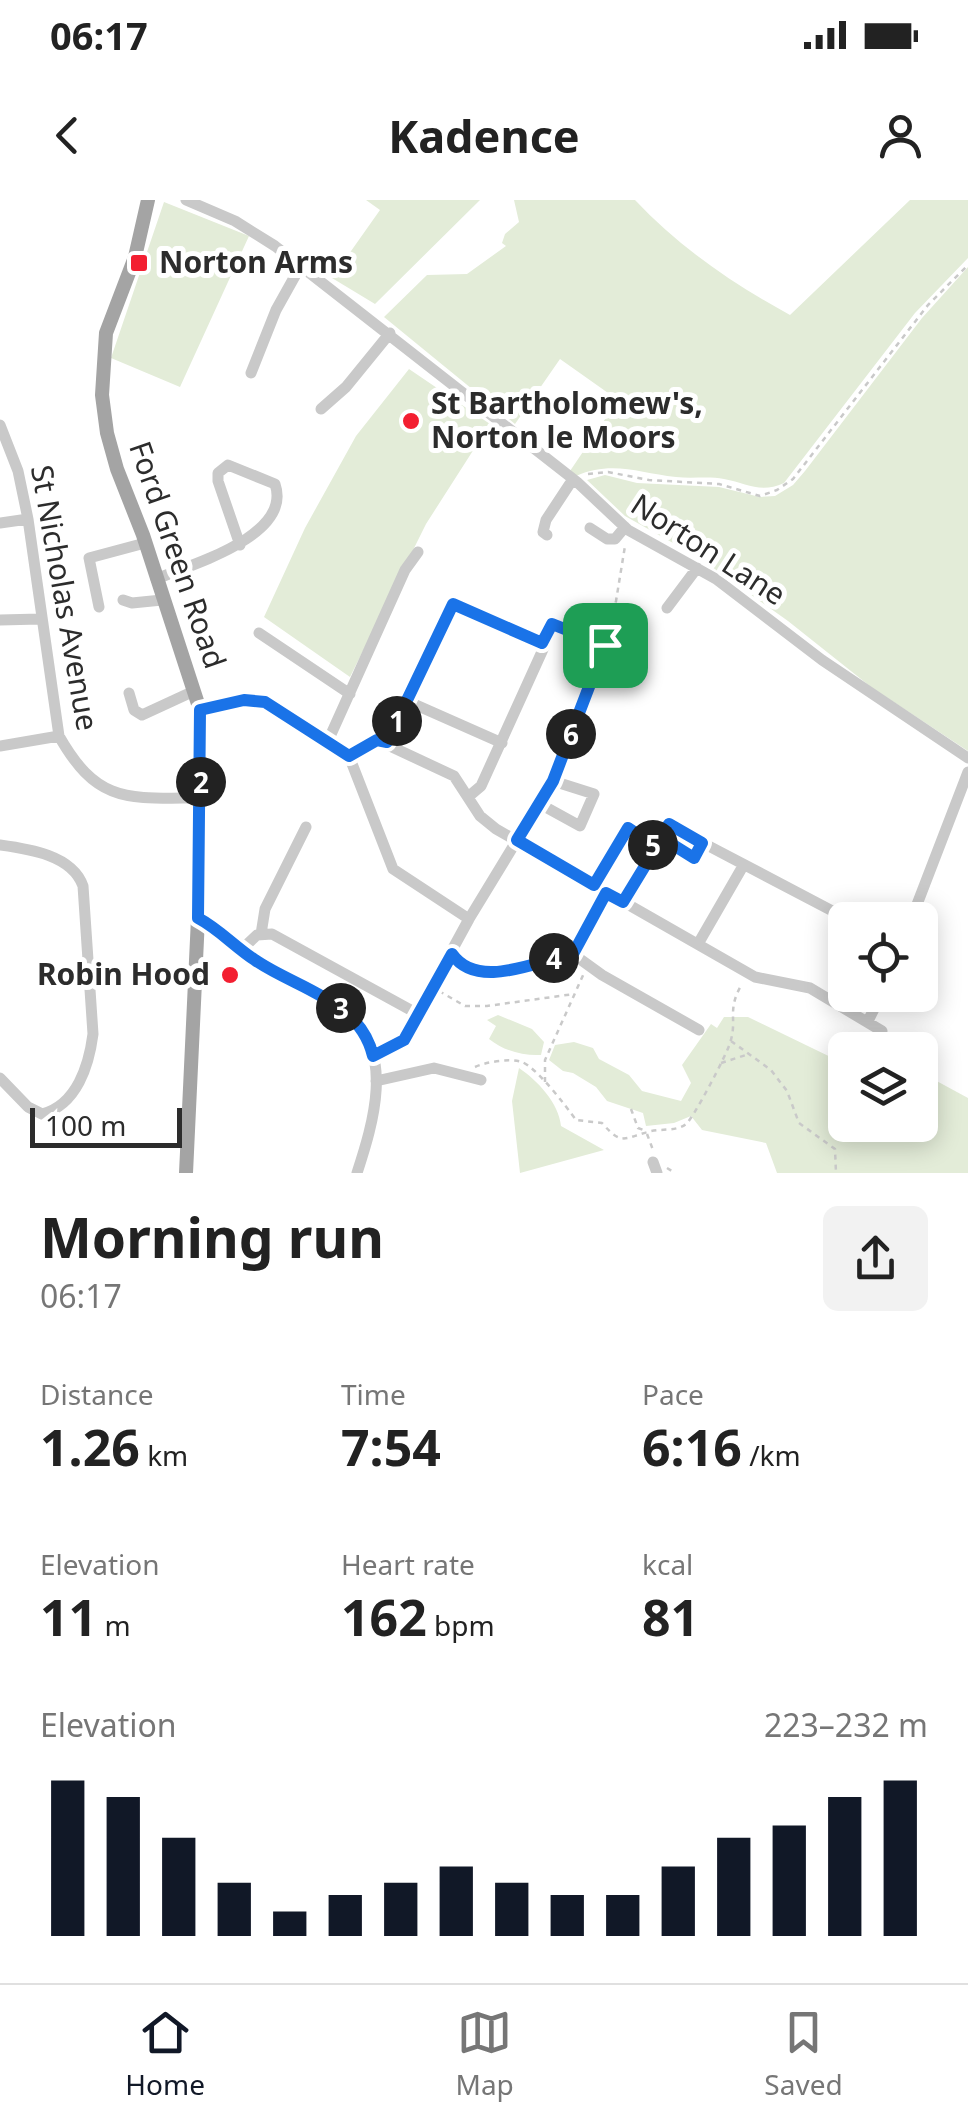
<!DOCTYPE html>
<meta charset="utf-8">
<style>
:root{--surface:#fff;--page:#f2f2f2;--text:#222;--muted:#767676;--line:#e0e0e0;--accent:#111827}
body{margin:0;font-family:"Noto Sans",sans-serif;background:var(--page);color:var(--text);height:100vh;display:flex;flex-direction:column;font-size:38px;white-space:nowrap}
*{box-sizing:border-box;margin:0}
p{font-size:32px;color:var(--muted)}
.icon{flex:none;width:55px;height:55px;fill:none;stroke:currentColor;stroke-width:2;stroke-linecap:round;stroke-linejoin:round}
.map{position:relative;height:973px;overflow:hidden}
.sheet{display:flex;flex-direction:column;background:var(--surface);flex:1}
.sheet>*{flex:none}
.tools{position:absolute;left:828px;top:702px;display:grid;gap:20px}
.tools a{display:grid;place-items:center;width:110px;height:110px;border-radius:15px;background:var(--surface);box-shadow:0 5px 25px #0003;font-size:50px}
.scale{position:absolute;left:30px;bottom:25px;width:152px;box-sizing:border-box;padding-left:10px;border:5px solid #2c2c2c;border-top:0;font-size:28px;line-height:35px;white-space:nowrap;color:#2c2c2c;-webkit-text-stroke:8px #fff;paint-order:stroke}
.pin{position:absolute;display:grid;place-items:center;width:85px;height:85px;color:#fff;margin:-42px;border-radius:20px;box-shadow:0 5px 15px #0006}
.km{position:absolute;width:50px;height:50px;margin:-25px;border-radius:50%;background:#222;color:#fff;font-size:28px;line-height:50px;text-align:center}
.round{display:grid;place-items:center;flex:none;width:105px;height:105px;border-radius:15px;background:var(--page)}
.overview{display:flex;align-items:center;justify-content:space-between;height:170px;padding:0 40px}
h1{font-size:55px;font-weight:700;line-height:75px}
.figures{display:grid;grid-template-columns:repeat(3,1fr);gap:15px;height:170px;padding:10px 40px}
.figures div{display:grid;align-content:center}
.figures b{font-size:50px;font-weight:700}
.figures small{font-size:28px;font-weight:400}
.figures p{font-size:28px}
.chart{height:280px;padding:20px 40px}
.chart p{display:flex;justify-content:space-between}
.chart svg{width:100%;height:180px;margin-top:10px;stroke:var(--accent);stroke-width:6}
.status{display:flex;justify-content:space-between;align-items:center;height:70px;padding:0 50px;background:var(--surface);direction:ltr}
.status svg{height:28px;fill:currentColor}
header{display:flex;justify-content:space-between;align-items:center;height:130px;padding:0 40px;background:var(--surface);font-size:45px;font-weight:700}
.tabs{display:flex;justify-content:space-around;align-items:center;height:140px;border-top:2px solid var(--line);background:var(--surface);font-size:28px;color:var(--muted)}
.tabs a{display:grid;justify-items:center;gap:5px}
.tabs .active{color:var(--accent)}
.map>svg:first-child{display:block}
.green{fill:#e3ecd8}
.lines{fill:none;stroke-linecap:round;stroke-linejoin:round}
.path{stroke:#c9c9c9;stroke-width:2.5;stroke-dasharray:5 5;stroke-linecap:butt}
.minor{stroke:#c9c9c9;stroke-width:11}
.major{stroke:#a4a4a4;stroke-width:14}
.route-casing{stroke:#fff;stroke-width:20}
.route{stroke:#1a73e8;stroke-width:12}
.poi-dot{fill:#f31f31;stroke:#fff;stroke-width:4}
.labels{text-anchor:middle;stroke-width:10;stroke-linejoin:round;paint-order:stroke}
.poi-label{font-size:30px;font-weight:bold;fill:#2c2c2c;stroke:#fff;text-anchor:start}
.street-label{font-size:30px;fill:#2c2c2c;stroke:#fff}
</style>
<div class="status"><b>06:17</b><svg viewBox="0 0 49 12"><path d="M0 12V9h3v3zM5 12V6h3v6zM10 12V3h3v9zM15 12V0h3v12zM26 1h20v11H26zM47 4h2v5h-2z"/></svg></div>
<header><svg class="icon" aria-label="back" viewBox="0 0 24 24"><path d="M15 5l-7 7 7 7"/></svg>Kadence<svg class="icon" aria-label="person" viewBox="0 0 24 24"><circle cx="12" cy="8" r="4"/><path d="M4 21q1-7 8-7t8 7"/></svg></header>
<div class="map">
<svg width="968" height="973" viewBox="0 0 968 973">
<rect width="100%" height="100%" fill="#fff"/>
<!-- green -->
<path class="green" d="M 366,0 L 480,0 L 375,104 L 332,78 L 380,10 Z
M 514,0 L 635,0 C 679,47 733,84 790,115 L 910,0 L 968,0 L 968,58 L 915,113 L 784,283 C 760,294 747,283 724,279 C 709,276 692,279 676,277 C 639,273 612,260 576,276 L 570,271 L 618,200 L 560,159 L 515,224 L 384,117 L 427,75 L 467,74 L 506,46 L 502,43 L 505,34 L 519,22 Z
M 164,2 L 249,36 L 180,187 L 111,158 Z
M 968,67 L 968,551 L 871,487 L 788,421 L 698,357 L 625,316 L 587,280 L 605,275 L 637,283 L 719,287 L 760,297 L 775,296 L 793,285 L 805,271 L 922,118 Z
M 409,169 L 490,224 L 426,324 L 350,477 L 264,417 L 305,328 L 356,236 Z
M 498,815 L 532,829 L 544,842 L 541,855 C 523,856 504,851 489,839 L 496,826 L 487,820 Z
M 724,817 L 748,817 L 845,864 L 845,925 L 920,925 L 920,872 L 968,898 L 968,973 L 777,973 L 766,943 L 702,930 L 691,916 L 674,923 L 646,926 L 643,913 L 607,901 L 596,887 L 573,873 L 563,871 L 549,860 L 555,845 L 574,842 L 593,848 L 599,859 L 629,875 L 642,891 L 681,901 L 691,883 L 682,865 L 711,824 L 717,828 Z
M 519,868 C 537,880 559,903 561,926 L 604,950 L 520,973 L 512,901 Z"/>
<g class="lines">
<!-- path -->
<path class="path" d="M 588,274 L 608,272 L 649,280 L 719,284 L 760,296 L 777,290 L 793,279 L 928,105 L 968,65
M 547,433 L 552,424 L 605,445
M 556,572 L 605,445 L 616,401 L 625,346
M 662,637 L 669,625 L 693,638
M 666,641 L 694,658 L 696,654
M 439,791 L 465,806 L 487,806 L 574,794
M 731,841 L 771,870 L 787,891 L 799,923 L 835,949 L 836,973
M 721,863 L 746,855
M 475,867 C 486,862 509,858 522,862 C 537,868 566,906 576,920 L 602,923 C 622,946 624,938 648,932 C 660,928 676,932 686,924 C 693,919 727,854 730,843 C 738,819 726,811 742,784
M 545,882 L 545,860 L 584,773
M 631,909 L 638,928 L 646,931
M 647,934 L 653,950
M 667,968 L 675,973"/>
<!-- minor -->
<path class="minor" d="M 186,0 L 235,21 L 275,46 L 577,282 L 628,330 L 716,379 L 822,460 L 968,558
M 251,173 L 276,110 L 300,67
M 321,209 L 346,187 L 390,133
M 0,225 L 18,271 L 28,319 L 59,536 C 98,605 129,598 201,598
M 0,323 L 28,319
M 590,328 L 607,339 L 615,339 L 625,327
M 547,335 L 543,332 L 546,320 L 573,279
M 156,379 C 190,365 293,336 275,284 L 228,265 L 218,273 L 218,281 L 240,345
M 123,400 L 132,403 L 162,400
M 99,407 L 89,358 L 145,343
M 667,408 L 697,368
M 0,420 L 40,419
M 259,433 L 350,494
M 129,493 L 134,510 L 142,515 L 194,491
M 407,501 L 502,543
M 200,510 L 244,500 L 265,502 L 349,556 L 393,669 L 469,719
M 328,541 L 405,370 L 418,352
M 387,543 L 453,404 L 545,445 L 481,586 L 468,597
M 0,546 L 59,536
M 349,556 L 377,540 L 454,576 L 480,616 L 496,629 L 755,777 L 810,788 L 882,831
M 703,643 L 842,716
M 0,645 C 29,649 72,655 83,686 L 93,834 C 89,865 77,905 42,914 L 28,907 L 0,878
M 594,685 L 627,628 L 657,647 L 623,702
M 198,718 C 224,731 242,753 267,768 C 293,784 324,793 348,813 C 395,853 373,924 357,973
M 911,720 L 968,572
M 261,734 L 265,709 L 306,627
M 698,744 L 743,666
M 241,750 L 257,735 L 272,734 L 418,814
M 452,754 L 464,766 L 488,775 L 573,754 L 607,693
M 573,754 L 602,775 L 699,830
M 868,821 L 881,795
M 373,857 L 403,840 L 469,719 L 553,581 L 594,594 L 580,626 L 540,604
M 376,881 L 434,868 L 481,880
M 653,962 L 657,973"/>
<!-- major -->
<path class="major" d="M 148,0 L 135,57 L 106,133 L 102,195 L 107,233 L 117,269 L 143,335 L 200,510 L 198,718 L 186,973"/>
</g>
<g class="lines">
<!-- route casing -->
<g class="route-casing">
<path id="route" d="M 605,445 L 552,424 L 542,443 L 453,404 L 387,542 L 377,540 L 349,556 L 265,502 L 244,500 L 200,510 L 198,718 C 219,729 235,747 255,760 C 297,789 360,800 373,856 L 404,840 L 452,754 C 478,791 536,761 573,754 L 606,693 L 623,702 L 662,638 L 694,658 L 702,643 L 669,624 L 656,647 L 628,628 L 594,685 L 517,640 L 553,581 L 605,445"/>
</g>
<!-- route -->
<use href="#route" class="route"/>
</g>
<!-- markers -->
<g class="poi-dot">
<rect x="129" y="53" width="20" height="20" rx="5"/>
<circle cx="411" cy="221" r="10"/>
<circle cx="230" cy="775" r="10"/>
</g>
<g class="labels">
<!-- poi labels -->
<g class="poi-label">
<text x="159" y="73">Norton Arms</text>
<text x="431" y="214">St Bartholomew's,<tspan x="431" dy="34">Norton le Moors</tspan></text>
<text x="210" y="785" text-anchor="end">Robin Hood</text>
</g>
<!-- street labels -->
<g class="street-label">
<text transform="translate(708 350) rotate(33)" y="10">Norton Lane</text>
<text transform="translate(177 355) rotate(71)" y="10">Ford Green Road</text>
<text transform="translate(64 398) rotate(80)" y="10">St Nicholas Avenue</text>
</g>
</g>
</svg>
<div class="tools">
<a><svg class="icon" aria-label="locate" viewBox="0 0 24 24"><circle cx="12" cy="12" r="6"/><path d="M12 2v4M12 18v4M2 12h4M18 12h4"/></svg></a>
<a><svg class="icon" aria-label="layers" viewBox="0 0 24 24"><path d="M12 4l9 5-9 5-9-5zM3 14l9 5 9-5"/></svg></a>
</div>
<div class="scale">100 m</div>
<div class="pin" style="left:605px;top:445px;background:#1e9e55"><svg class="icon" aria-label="arrive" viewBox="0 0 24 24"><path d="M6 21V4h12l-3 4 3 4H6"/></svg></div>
<b class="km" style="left:397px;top:521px">1</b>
<b class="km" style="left:201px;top:582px">2</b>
<b class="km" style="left:341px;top:808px">3</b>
<b class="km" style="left:554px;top:758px">4</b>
<b class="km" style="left:653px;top:645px">5</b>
<b class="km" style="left:571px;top:534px">6</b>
</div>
<section class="sheet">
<div class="overview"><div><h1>Morning run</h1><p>06:17</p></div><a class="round"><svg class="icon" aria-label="share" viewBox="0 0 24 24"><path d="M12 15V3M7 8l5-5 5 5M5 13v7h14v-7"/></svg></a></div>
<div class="figures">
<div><p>Distance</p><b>1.26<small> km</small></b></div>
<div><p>Time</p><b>7:54</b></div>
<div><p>Pace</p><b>6:16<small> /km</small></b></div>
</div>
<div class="figures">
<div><p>Elevation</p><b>11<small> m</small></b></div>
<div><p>Heart rate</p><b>162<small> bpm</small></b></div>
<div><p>kcal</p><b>81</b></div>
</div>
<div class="chart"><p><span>Elevation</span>223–232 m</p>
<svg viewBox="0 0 160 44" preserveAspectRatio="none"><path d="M5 44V6M15 44V10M25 44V20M35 44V31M45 44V38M55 44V34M65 44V31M75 44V27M85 44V31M95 44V34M105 44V34M115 44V27M125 44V20M135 44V17M145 44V10M155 44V6"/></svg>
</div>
</section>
<nav class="tabs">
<a class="active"><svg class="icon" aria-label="home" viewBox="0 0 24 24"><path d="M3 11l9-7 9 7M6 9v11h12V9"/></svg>Home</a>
<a><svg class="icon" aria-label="map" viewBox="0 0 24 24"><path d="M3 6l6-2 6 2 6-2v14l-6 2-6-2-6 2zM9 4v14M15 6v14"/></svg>Map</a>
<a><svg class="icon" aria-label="saved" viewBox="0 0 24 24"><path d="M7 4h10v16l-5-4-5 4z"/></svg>Saved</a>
</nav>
